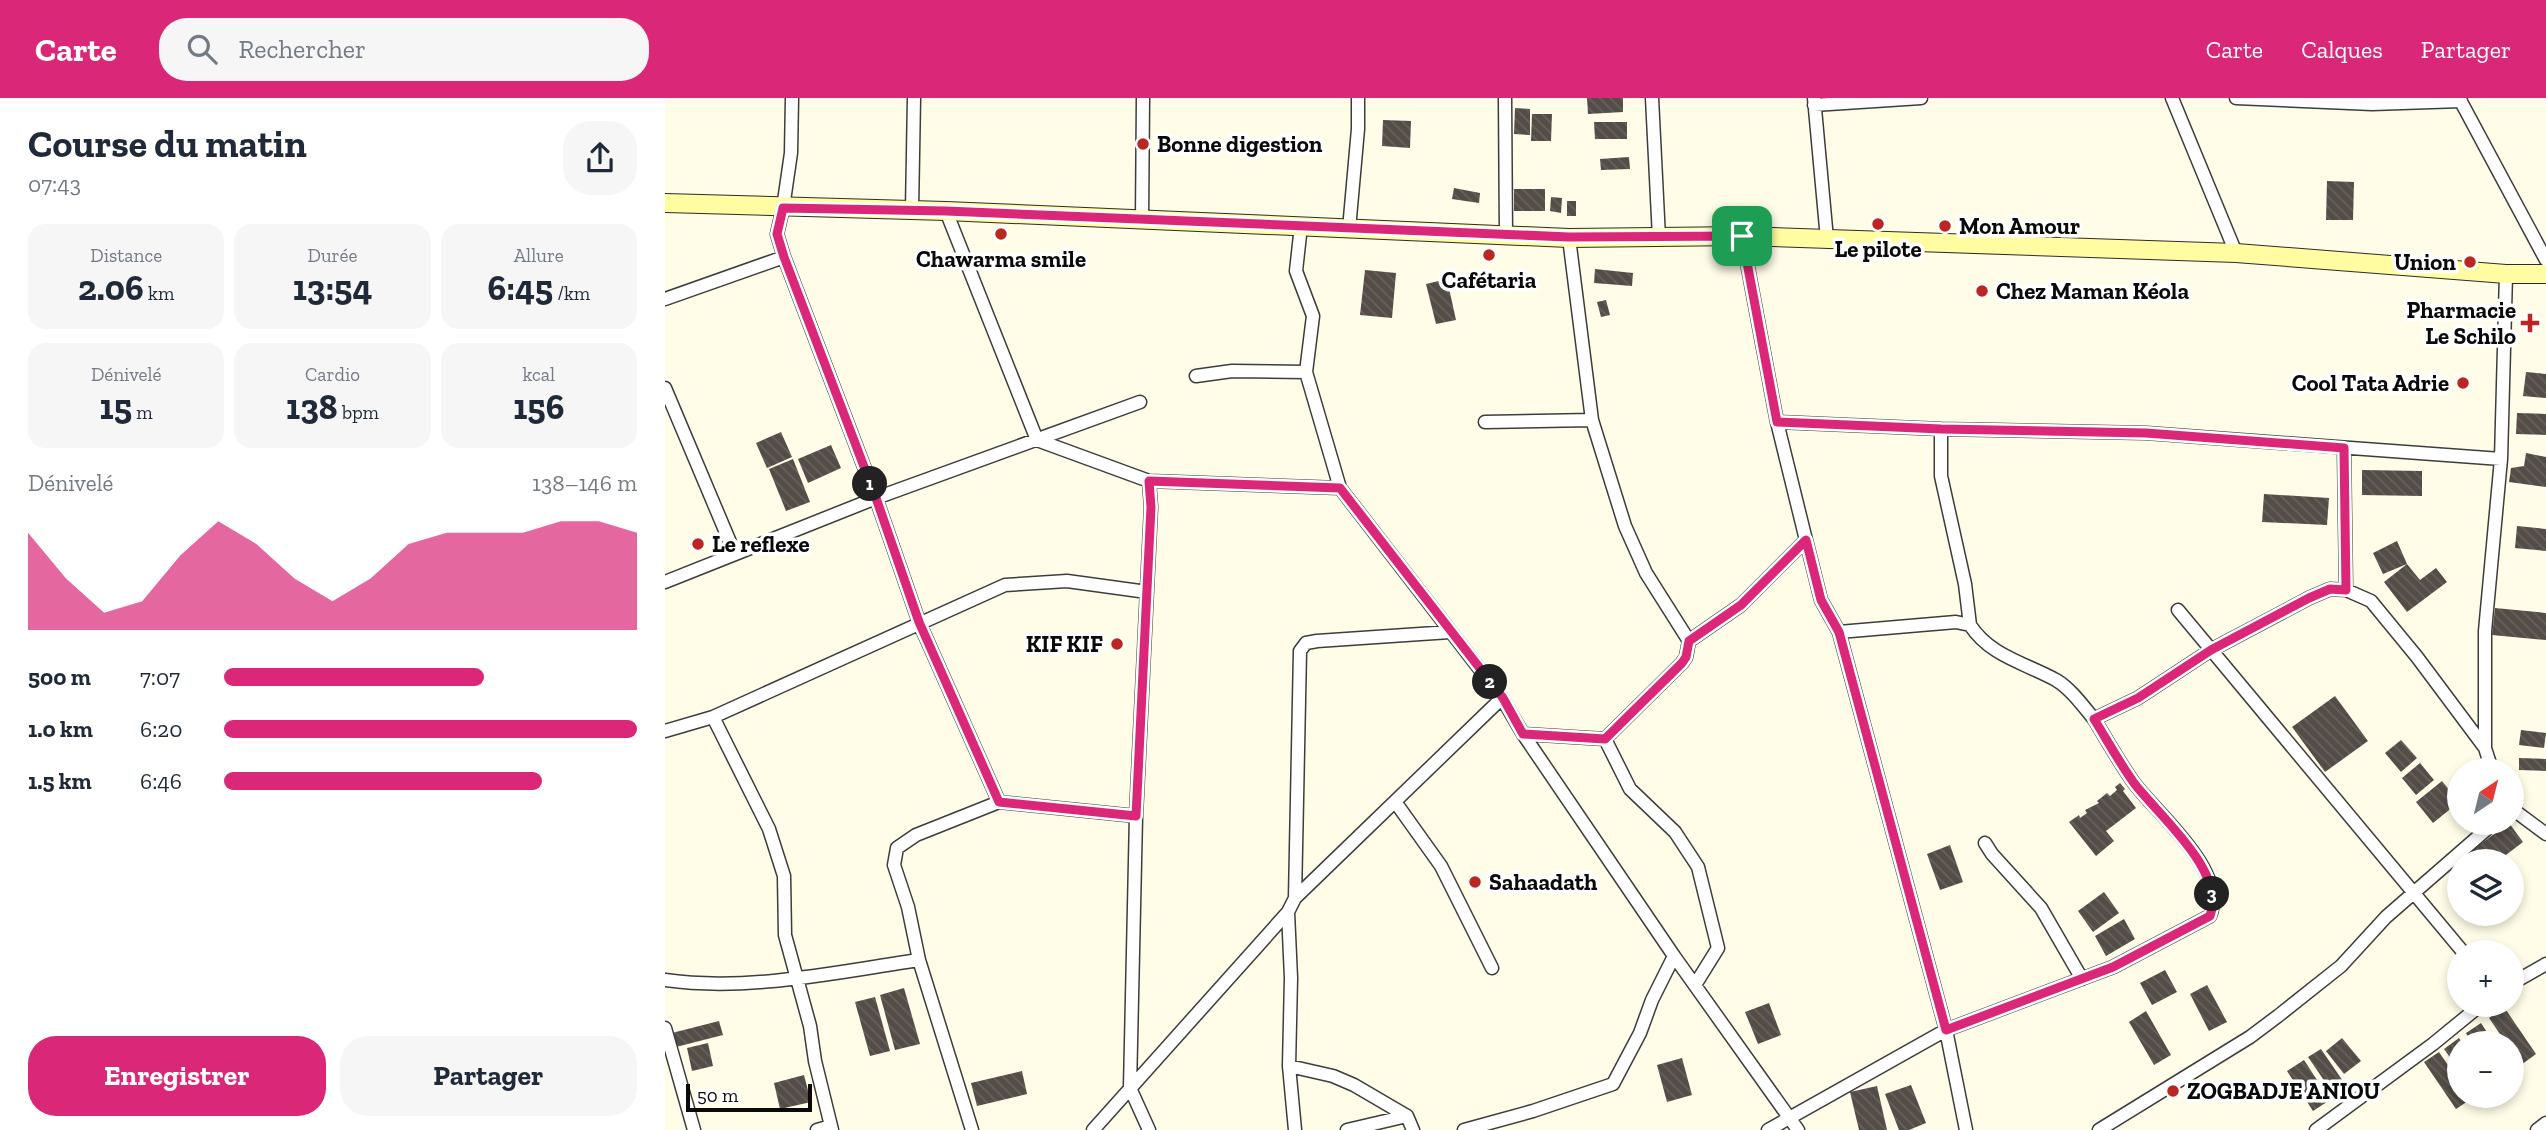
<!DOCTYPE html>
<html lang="fr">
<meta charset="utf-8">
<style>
:root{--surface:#fff;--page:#f6f6f7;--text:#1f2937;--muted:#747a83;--accent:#db2777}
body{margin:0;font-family:"Zilla Slab",serif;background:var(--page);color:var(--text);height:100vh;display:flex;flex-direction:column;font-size:26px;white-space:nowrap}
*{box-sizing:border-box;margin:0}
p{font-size:23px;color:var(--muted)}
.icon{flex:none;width:38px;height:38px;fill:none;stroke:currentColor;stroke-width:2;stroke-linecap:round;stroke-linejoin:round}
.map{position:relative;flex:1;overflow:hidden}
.sheet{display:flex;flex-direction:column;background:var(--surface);width:665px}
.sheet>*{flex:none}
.needle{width:46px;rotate:35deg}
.controls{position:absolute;left:1782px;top:660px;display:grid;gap:14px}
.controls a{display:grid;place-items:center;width:77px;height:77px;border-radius:50%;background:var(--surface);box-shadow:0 4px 10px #0003;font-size:35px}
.scale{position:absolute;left:21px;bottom:18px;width:126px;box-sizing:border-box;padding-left:7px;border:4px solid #0a0a0a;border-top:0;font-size:19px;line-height:24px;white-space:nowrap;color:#0a0a0a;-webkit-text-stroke:5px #fff;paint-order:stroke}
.pin{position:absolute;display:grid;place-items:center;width:60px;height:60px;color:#fff;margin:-30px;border-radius:14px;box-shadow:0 4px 10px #0006}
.km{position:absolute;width:35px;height:35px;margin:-18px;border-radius:50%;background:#222;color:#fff;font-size:19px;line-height:35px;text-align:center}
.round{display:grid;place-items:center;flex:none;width:74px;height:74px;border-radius:28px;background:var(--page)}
.head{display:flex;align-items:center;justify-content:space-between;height:119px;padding:0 28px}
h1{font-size:38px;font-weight:800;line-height:52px}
.stats{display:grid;grid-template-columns:repeat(3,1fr);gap:10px;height:119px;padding:7px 28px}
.stats div{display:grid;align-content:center;border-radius:18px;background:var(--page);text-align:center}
.stats b{font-size:35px;font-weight:800}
.stats small{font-size:19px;font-weight:400}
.stats p{font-size:19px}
.chart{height:196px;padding:14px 28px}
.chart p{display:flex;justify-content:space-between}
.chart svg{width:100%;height:126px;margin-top:7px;fill:var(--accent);opacity:.7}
.cta{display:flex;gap:14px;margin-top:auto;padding:14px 28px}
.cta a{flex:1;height:80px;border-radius:28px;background:var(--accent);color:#fff;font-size:28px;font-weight:800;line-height:80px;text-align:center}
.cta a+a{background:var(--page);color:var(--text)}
ul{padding:0 28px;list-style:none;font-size:23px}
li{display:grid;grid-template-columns:112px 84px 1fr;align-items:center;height:52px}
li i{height:18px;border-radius:9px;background:var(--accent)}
header{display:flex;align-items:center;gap:42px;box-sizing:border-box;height:98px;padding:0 35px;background:var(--accent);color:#fff}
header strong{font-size:33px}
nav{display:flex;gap:38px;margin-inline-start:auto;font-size:24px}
.search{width:490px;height:63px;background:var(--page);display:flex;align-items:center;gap:18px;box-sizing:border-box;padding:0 24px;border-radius:28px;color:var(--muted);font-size:26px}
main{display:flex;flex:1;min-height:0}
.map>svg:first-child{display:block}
.building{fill:url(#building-back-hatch)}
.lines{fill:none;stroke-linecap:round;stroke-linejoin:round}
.street-casing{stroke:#3d3d3d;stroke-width:15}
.secondary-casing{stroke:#2c2c2c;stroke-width:20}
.street{stroke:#fff;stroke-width:12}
.secondary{stroke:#fffca2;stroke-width:18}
.route-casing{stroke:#fff;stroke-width:14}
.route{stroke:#db2777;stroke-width:9}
.poi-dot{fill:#bb2622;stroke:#fff;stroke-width:2.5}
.labels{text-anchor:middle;stroke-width:7;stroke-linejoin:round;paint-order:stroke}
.poi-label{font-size:23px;font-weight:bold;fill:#0a0a0a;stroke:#fff;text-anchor:start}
</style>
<header>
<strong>Carte</strong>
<div class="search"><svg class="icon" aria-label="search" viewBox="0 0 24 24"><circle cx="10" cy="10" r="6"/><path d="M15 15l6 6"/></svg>Rechercher</div>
<nav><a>Carte</a><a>Calques</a><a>Partager</a></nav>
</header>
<main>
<section class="sheet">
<div class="head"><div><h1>Course du matin</h1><p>07:43</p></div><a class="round"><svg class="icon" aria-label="share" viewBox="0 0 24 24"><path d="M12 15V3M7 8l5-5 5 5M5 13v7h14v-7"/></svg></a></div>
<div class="stats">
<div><p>Distance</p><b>2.06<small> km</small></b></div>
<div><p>Durée</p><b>13:54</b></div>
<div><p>Allure</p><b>6:45<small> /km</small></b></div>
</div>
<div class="stats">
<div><p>Dénivelé</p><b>15<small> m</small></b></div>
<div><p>Cardio</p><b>138<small> bpm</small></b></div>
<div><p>kcal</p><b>156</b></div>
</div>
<div class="chart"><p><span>Dénivelé</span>138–146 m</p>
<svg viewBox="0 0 160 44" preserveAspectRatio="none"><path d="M0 44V10L10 26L20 38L30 34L40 18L50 6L60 14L70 26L80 34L90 26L100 14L110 10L120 10L130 10L140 6L150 6L160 10V44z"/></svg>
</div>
<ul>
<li><b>500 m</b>7:07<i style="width:63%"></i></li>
<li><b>1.0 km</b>6:20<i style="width:100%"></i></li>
<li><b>1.5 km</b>6:46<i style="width:77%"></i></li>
</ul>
<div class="cta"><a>Enregistrer</a><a>Partager</a></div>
</section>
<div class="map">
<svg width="1881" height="1032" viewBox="0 0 1881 1032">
<defs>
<pattern id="building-back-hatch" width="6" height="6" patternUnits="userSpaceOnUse" patternTransform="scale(1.75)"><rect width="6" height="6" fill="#534c47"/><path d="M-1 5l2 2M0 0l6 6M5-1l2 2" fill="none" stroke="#67615d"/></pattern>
</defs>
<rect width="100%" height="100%" fill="#fffce7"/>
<!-- building -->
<path class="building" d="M 922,0 L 958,0 L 958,14 L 923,16 Z
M 850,10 L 865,11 L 865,37 L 849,36 Z
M 867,16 L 887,16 L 886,43 L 866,43 Z
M 718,22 L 746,23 L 745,50 L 717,48 Z
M 929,24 L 962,24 L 962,41 L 930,41 Z
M 964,59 L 965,71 L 936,72 L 935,61 Z
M 1662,83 L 1689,84 L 1688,122 L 1661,122 Z
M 789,90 L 815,95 L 814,105 L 787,101 Z
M 849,91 L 880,91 L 880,113 L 849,113 Z
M 886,99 L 897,100 L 896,115 L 885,113 Z
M 902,103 L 911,103 L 911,118 L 902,118 Z
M 930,171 L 968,175 L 967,188 L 929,185 Z
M 700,172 L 731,175 L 727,220 L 695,217 Z
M 782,181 L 791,222 L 771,226 L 761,186 Z
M 941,202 L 945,217 L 936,219 L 932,204 Z
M 1861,274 L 1881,276 L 1881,300 L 1858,298 Z
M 1852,315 L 1881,316 L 1881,337 L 1851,336 Z
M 116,334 L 127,359 L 102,370 L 91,345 Z
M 166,347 L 176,370 L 143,385 L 133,361 Z
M 1861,355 L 1881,359 L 1881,389 L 1844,384 L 1846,370 L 1859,368 Z
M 128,361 L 145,404 L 121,413 L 104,371 Z
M 1697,372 L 1757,373 L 1757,398 L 1697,397 Z
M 1599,396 L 1664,400 L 1662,427 L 1597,424 Z
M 1852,428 L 1881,431 L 1881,453 L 1850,450 Z
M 1732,443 L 1742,466 L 1718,476 L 1708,455 Z
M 1742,466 L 1755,482 L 1771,470 L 1782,484 L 1742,514 L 1719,484 Z
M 1830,510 L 1881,515 L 1881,542 L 1827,537 Z
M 1670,598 L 1703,643 L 1660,674 L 1627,629 Z
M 1856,632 L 1881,635 L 1879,650 L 1854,647 Z
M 1736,642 L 1752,660 L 1736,674 L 1720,655 Z
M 1854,660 L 1881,661 L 1881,673 L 1854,672 Z
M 1755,665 L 1769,682 L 1751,697 L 1737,680 Z
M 1777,683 L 1794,704 L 1768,725 L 1751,704 Z
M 1455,685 L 1460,691 L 1458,693 L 1471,710 L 1441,733 L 1449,743 L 1431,758 L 1404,724 L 1414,717 L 1415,720 L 1422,715 L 1420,712 L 1434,705 L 1432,703 L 1442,695 L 1445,698 L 1452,692 L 1450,689 Z
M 1844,725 L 1858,744 L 1833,763 L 1793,763 Z
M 1285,747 L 1298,784 L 1275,792 L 1262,756 Z
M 1439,794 L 1454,815 L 1428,834 L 1413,813 Z
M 1459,821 L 1470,841 L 1441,858 L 1430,838 Z
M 1500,872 L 1512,894 L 1487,907 L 1475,885 Z
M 1542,887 L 1562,924 L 1544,933 L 1525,896 Z
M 239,890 L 255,946 L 230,952 L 215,897 Z
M 210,899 L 225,953 L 205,958 L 190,904 Z
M 1104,905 L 1116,937 L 1093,946 L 1080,914 Z
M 1839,909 L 1871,956 L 1856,967 L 1846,953 L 1846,945 L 1841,945 L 1824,920 Z
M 1481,913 L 1506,957 L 1489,967 L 1464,924 Z
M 54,923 L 58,937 L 11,949 L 7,935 Z
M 1816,925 L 1829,945 L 1807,945 L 1801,935 Z
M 1677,940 L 1696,963 L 1679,976 L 1661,953 Z
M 1794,940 L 1797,945 L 1794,945 L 1794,972 L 1779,951 Z
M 43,945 L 48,968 L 27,973 L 22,950 Z
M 1656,951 L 1682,989 L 1669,997 L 1643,959 Z
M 1774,954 L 1794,983 L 1794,998 L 1804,998 L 1806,1001 L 1791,1011 L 1759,964 Z
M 1017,960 L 1027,997 L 1002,1004 L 992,967 Z
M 1639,962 L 1665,1002 L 1648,1013 L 1622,973 Z
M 357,973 L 362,996 L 312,1008 L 306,985 Z
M 139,977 L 146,1004 L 115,1011 L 109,985 Z
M 1246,987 L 1261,1025 L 1244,1032 L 1234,1032 L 1220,996 Z
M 1212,988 L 1222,1032 L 1194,1032 L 1185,994 Z"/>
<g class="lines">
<!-- street casing -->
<g class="street-casing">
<path id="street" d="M 127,0 L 126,55 L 118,110 L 112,136 L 119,159 L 211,400 L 254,524 L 334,704
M 840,0 L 841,138
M 987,0 L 994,140
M 1149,0 L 1162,141
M 1507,0 L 1571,155
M 1571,0 L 1707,6 L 1796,3
M 1794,0 L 1881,162
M 1149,7 L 1256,0
M 247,112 L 249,0
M 281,113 L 372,342 L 484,383
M 477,122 L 478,0
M 636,128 L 631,173 L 648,218 L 641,274 L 675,390 L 837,600
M 684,131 L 693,31 L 693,0
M 1077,138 L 1112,324 L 1141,442 L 1156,502 L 1174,534 L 1281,932 L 1301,1032
M 904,140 L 927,322 L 960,428 L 981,475 L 1024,543
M 0,201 L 119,159
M 531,278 L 567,273 L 641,274
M 0,290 L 70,456
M 820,324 L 927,322
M 1112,324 L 1276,331 L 1481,335 L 1836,361
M 1276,331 L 1276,378 L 1300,486 L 1305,527
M 1679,350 L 1681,492
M 0,484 L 211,400 L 475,304
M 1513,512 L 1798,854
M 1174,534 L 1291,524 L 1305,527 C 1325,558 1360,565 1391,582 C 1406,591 1418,608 1429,621 L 1473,600 L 1546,552 L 1644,500 L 1665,491 L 1681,492 L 1706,503 L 1752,559 L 1820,650
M 48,619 L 104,731 L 119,778 L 120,837 L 145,928 L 150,963 L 167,1032
M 0,633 L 48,619 L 340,487 L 402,483 L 482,494
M 940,641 L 965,691 L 1010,734 L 1033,769 L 1053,850 L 1030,887
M 1827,672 L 1820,650 L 1820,533 L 1836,361 L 1841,176
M 731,705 L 776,768 L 827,870
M 1846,710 L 1881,736
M 1320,745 L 1327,756 L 1376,810 L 1417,881
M 630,800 L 635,553 L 641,545 L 652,543 L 785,534
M 623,814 L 626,880 L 624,968 L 630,1032
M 1009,858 L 1133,1032
M 0,882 C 82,894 172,874 254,862
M 1846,886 L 1881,866
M 0,930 L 29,1032
M 624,968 L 668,978 L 689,987 L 742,1018 L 748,1032
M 152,1032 L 166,1028
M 307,1032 L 254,862 L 243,809 L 229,767 L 232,750 L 251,737 L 334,704 L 471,718
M 428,1032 L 623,814 L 630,800 L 837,600 L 858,636 L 940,641 L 1017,565 L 1021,559 L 1024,543 L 1076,507 L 1141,442
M 484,1032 L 465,990 L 471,718 L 486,409 L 484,383 L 675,390
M 682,1032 L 742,1018
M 799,1032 L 868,1013 L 948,986 L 975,935 L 987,902 L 1009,858 L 858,636
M 1103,1032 L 1281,932 L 1448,869 L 1545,818 C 1563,773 1494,718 1469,685 C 1454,664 1442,642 1429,621
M 1434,1032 L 1585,939 L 1613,918 L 1676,868 L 1721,819 L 1830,724
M 1651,1032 L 1768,946 L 1817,906
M 1872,1032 L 1881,1025"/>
</g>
<!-- secondary casing -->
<g class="secondary-casing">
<path id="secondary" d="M 0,105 L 281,113 L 904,140 L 1077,138 L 1571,155 L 1841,176 L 1881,176"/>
</g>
<!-- street -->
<use href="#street" class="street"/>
<!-- secondary -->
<use href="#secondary" class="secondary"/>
</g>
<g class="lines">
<!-- route casing -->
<g class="route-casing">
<path id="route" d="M 118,110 L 281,113 L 904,139 L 1077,138 L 1112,324 L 1276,331 L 1481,335 L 1679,350 L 1681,492 L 1665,491 L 1644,500 L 1546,552 L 1473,600 L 1429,621 C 1442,642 1454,664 1469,685 C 1494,718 1562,774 1545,818 L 1448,869 L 1281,932 L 1174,534 L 1156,502 L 1141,442 L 1076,507 L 1024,543 L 1021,559 L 1017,565 L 940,641 L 858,636 L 838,600 L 675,390 L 484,383 L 486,409 L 471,718 L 334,704 L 254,524 L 211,400 L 119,159 L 112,136 Z"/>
</g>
<!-- route -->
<use href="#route" class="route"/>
</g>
<!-- markers -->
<g class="poi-dot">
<circle cx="478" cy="46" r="7"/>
<circle cx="1213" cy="126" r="7"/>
<circle cx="1280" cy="128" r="7"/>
<circle cx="336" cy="136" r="7"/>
<circle cx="824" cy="157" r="7"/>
<circle cx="1805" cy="164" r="7"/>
<circle cx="1317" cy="193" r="7"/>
<path d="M1861.5 214.5h7v7h7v7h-7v7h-7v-7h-7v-7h7z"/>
<circle cx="1798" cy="285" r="7"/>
<circle cx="33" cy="446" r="7"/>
<circle cx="452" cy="546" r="7"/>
<circle cx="810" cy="784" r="7"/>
<circle cx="1508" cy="993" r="7"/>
</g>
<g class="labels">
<!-- poi labels -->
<g class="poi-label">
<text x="492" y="54">Bonne digestion</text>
<text x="1294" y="136">Mon Amour</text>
<text x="1213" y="159" text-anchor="middle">Le pilote</text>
<text x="336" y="169" text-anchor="middle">Chawarma smile</text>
<text x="1791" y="172" text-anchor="end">Union</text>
<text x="824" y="190" text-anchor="middle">Cafétaria</text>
<text x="1331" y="201">Chez Maman Kéola</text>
<text x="1851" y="220" text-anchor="end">Pharmacie<tspan x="1851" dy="26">Le Schilo</tspan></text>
<text x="1784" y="293" text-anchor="end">Cool Tata Adrie</text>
<text x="47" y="454">Le reflexe</text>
<text x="438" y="554" text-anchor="end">KIF KIF</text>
<text x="824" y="792">Sahaadath</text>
<text x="1522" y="1001">ZOGBADJE ANIOU</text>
</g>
</g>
</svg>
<div class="controls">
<a><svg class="needle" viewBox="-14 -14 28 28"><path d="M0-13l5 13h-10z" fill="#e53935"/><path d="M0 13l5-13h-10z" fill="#747a83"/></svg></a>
<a><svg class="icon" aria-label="layers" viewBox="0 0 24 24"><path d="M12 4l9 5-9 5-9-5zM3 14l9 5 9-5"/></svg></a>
<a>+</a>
<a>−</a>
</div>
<div class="scale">50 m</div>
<div class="pin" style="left:1077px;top:138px;background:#1e9e55"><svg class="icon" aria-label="arrive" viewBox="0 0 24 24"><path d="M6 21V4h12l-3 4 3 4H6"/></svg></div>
<b class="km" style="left:205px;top:386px">1</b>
<b class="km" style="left:825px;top:584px">2</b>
<b class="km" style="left:1547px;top:796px">3</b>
</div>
</main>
